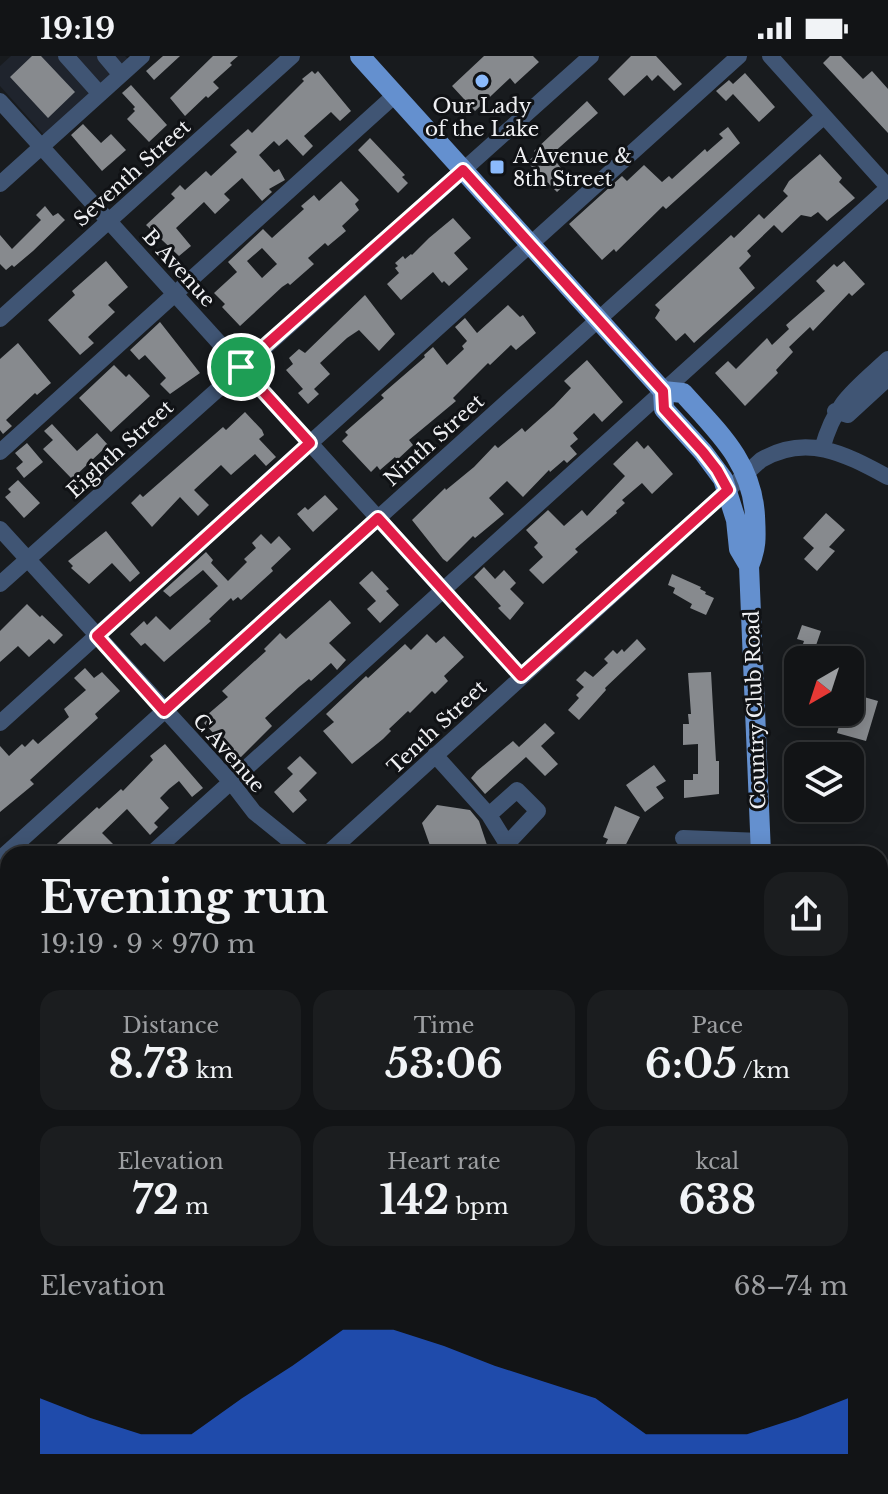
<!DOCTYPE html>
<meta charset="utf-8">
<style>
:root{--surface:#121416;--page:#1b1d1f;--text:#f1f3f6;--muted:#9c9ea1;--line:#313335;--accent:#2563eb}
body{margin:0;font-family:"Libre Baskerville",serif;background:var(--page);color:var(--text);height:100vh;display:flex;flex-direction:column;font-size:30px;white-space:nowrap}
*{box-sizing:border-box;margin:0}
p{font-size:26px;color:var(--muted)}
.icon{flex:none;width:44px;height:44px;fill:none;stroke:currentColor;stroke-width:2;stroke-linecap:round;stroke-linejoin:round}
.map{position:relative;flex:1;overflow:hidden}
.details{position:absolute;left:0px;top:790px;width:888px;height:648px;display:flex;flex-direction:column;background:var(--surface);border-radius:24px 24px 0 0;box-shadow:0 4px 20px #0003,0 0 0 2px var(--line)}
.details>*{flex:none}
.needle{width:52px;rotate:219deg}
.tools{position:absolute;left:784px;top:590px;display:grid;gap:16px}
.tools a{display:grid;place-items:center;width:80px;height:80px;border-radius:16px;background:var(--surface);box-shadow:0 4px 20px #0003,0 0 0 2px var(--line);font-size:40px}
.pin{position:absolute;display:grid;place-items:center;width:68px;height:68px;color:#fff;margin:-34px;border:4px solid #fff;border-radius:50%;box-shadow:0 2px 8px #0007}
.round{display:grid;place-items:center;flex:none;width:84px;height:84px;border-radius:24px;background:var(--page)}
.overview{display:flex;align-items:center;justify-content:space-between;height:136px;padding:0 40px}
h1{font-size:44px;font-weight:800;line-height:60px}
.figures{display:grid;grid-template-columns:repeat(3,1fr);gap:12px;height:136px;padding:8px 40px}
.figures div{display:grid;align-content:center;border-radius:20px;background:var(--page);text-align:center}
.figures b{font-size:40px;font-weight:800}
.figures small{font-size:22px;font-weight:400}
.figures p{font-size:22px}
.chart{height:224px;padding:16px 40px}
.chart p{display:flex;justify-content:space-between}
.chart svg{width:100%;height:144px;margin-top:8px;fill:var(--accent);opacity:.7}
.status{display:flex;justify-content:space-between;align-items:center;height:56px;padding:0 40px;background:var(--surface);direction:ltr}
.status svg{height:22px;fill:currentColor}
.map>svg:first-child{display:block}
.built{fill:#1f242d}
.green{fill:#012554}
.building{fill:#878a8e;fill-rule:evenodd}
.lines{fill:none;stroke-linecap:round;stroke-linejoin:round}
.minor{stroke:#405574;stroke-width:16}
.major{stroke:#6490cf;stroke-width:20}
.route-casing{stroke:#fff;stroke-width:16}
.route{stroke:#e11d48;stroke-width:10}
.poi-dot{fill:#8bbafc;stroke:#101215;stroke-width:3}
.labels{text-anchor:middle;stroke-width:6;stroke-linejoin:round;paint-order:stroke}
.poi-label{font-size:20px;fill:#eff0f3;stroke:#101215}
.street-label{font-size:20px;fill:#eff0f3;stroke:#101215}
</style>
<div class="status"><b>19:19</b><svg viewBox="0 0 49 12"><path d="M0 12V9h3v3zM5 12V6h3v6zM10 12V3h3v9zM15 12V0h3v12zM26 1h20v11H26zM47 4h2v5h-2z"/></svg></div>
<div class="map">
<svg width="888" height="1438" viewBox="0 0 888 1438">
<rect width="100%" height="100%" fill="#181b1e"/>
<!-- built -->
<path class="built" d="M 11,0 L 125,0 L 128,3 L 44,79 L 0,30 L 0,10 Z
M 0,1325 L 8,1331 L 8,1430 L 216,1430 L 245,1438 L 0,1438 Z"/>
<!-- green -->
<path class="green" d="M 882,1026 L 888,1026 L 888,1189 L 880,1181 Z"/>
<!-- building -->
<path class="building" d="M 32,0 L 41,0 L 75,36 L 48,62 L 10,21 Z
M 163,0 L 180,0 L 154,24 L 146,15 Z
M 213,0 L 238,0 L 230,7 L 232,9 L 213,26 L 219,32 L 208,42 L 206,40 L 185,60 L 170,42 Z
M 484,0 L 533,0 L 539,6 L 515,28 L 510,22 L 475,55 L 452,30 Z
M 631,0 L 656,0 L 682,28 L 674,35 L 658,19 L 652,25 L 647,19 L 624,40 L 608,23 Z
M 830,0 L 841,0 L 863,23 L 872,15 L 888,33 L 888,77 L 823,7 Z
M 312,15 L 315,18 L 318,15 L 351,55 L 340,65 L 331,56 L 304,80 L 313,90 L 303,100 L 287,83 L 279,90 L 274,85 L 259,99 L 274,116 L 279,113 L 285,124 L 269,133 L 272,136 L 262,145 L 242,122 L 224,138 L 230,144 L 215,158 L 204,146 L 176,172 L 191,190 L 179,200 L 146,169 L 175,142 L 171,138 L 180,129 L 185,134 L 206,115 L 211,120 L 237,96 L 230,89 L 248,73 L 252,77 L 304,25 L 302,23 Z
M 745,17 L 775,51 L 759,66 L 733,38 L 726,45 L 716,35 L 729,24 L 733,28 Z
M 131,29 L 167,69 L 149,86 L 127,63 L 135,55 L 133,53 L 135,51 L 122,37 Z
M 587,45 L 598,57 L 551,99 L 570,124 L 557,136 L 527,106 L 537,98 L 534,95 Z
M 83,68 L 101,87 L 111,78 L 126,94 L 102,115 L 71,79 Z
M 728,71 L 740,87 L 666,153 L 663,150 L 616,196 L 614,193 L 602,204 L 569,168 L 622,120 L 627,125 L 644,109 L 662,126 L 669,120 L 672,123 L 705,93 L 707,96 L 723,82 L 719,78 Z
M 370,82 L 405,119 L 402,121 L 408,127 L 398,137 L 358,94 Z
M 820,98 L 842,122 L 839,126 L 855,142 L 827,165 L 818,156 L 811,161 L 801,159 L 782,177 L 774,169 L 747,195 L 751,200 L 739,212 L 755,232 L 694,287 L 685,277 L 676,285 L 655,262 L 660,254 L 655,249 L 731,179 L 734,182 L 759,158 L 764,163 L 788,140 L 783,135 L 789,125 Z
M 341,125 L 359,144 L 355,148 L 359,154 L 342,170 L 346,175 L 328,190 L 325,187 L 308,202 L 314,208 L 290,229 L 288,227 L 282,231 L 240,270 L 222,251 L 225,248 L 214,237 L 237,216 L 228,206 L 263,173 L 272,182 L 304,153 L 301,150 L 314,139 L 319,145 ZM 262,192 L 277,208 L 262,222 L 247,205 Z
M 45,150 L 53,160 L 58,157 L 65,164 L 33,195 L 14,211 L 12,209 L 6,214 L 0,208 L 0,179 L 12,193 L 41,164 L 36,159 Z
M 453,162 L 471,182 L 454,197 L 468,213 L 449,230 L 444,225 L 442,227 L 433,216 L 401,244 L 387,228 L 399,217 L 395,212 L 398,210 L 395,207 L 403,200 L 405,203 L 411,198 L 412,199 L 429,182 Z
M 106,205 L 128,231 L 108,249 L 115,256 L 88,281 L 94,287 L 80,299 L 48,264 L 75,239 L 72,235 Z
M 844,205 L 865,228 L 852,240 L 849,237 L 813,275 L 810,271 L 789,291 L 793,296 L 776,314 L 778,317 L 745,350 L 715,317 L 728,305 L 736,313 L 767,282 L 772,289 L 789,273 L 786,269 L 825,235 L 816,225 L 834,208 L 837,211 Z
M 365,239 L 395,278 L 379,295 L 359,274 L 347,282 L 320,307 L 330,318 L 314,333 L 319,338 L 308,348 L 298,337 L 303,333 L 286,314 L 293,308 L 289,302 L 299,293 L 305,297 Z
M 508,249 L 520,261 L 523,259 L 536,277 L 516,294 L 511,289 L 490,309 L 488,307 L 453,342 L 456,345 L 409,384 L 413,389 L 397,404 L 395,401 L 380,414 L 377,410 L 371,416 L 342,385 L 348,379 L 345,376 L 384,342 L 381,339 L 425,301 L 424,299 L 433,291 L 447,309 L 464,293 L 462,290 L 467,285 L 455,271 L 465,262 L 477,277 Z
M 160,266 L 200,317 L 170,338 L 160,328 L 166,322 L 145,299 L 139,304 L 130,294 Z
M 18,287 L 51,327 L 37,339 L 35,337 L 6,364 L 12,370 L 3,378 L 0,374 L 0,303 Z
M 587,304 L 623,346 L 602,366 L 594,357 L 573,377 L 578,383 L 570,390 L 577,398 L 567,407 L 564,404 L 550,416 L 549,414 L 523,441 L 507,425 L 489,442 L 504,458 L 475,482 L 473,480 L 447,506 L 443,503 L 412,464 L 445,432 L 446,434 L 474,411 L 495,389 L 498,392 L 522,372 L 525,376 L 554,350 L 571,332 L 564,325 Z
M 114,309 L 126,321 L 129,318 L 150,340 L 111,376 L 79,342 Z
M 245,356 L 262,374 L 264,379 L 259,383 L 276,401 L 266,410 L 255,398 L 231,419 L 221,409 L 194,434 L 209,449 L 198,460 L 180,441 L 152,471 L 131,447 L 140,438 L 143,441 L 223,371 L 226,374 Z
M 52,368 L 77,395 L 97,377 L 108,389 L 72,423 L 43,393 L 53,384 L 44,375 Z
M 637,385 L 644,393 L 648,389 L 673,418 L 652,438 L 642,427 L 622,444 L 625,447 L 616,455 L 617,457 L 575,493 L 578,496 L 543,528 L 529,514 L 543,501 L 534,491 L 538,487 L 526,474 L 548,454 L 564,470 L 582,454 L 587,460 L 625,420 L 613,408 Z
M 27,387 L 43,406 L 24,422 L 16,412 L 23,406 L 15,397 Z
M 18,424 L 40,447 L 24,462 L 5,441 L 11,436 L 8,433 Z
M 325,439 L 338,453 L 313,476 L 297,458 L 305,451 L 308,454 Z
M 826,457 L 845,474 L 829,491 L 835,495 L 817,515 L 804,503 L 814,492 L 803,482 Z
M 106,475 L 140,517 L 130,526 L 112,507 L 89,528 L 71,512 L 73,510 L 68,505 Z
M 261,478 L 271,488 L 279,480 L 291,493 L 271,512 L 273,515 L 241,544 L 238,541 L 233,545 L 231,542 L 209,563 L 211,565 L 164,606 L 145,587 L 141,590 L 130,578 L 144,565 L 147,569 L 156,560 L 170,574 L 218,530 L 203,514 L 170,541 L 163,535 L 206,496 L 213,504 L 211,507 L 228,525 L 247,506 L 244,503 L 256,492 L 252,487 Z
M 484,511 L 495,523 L 504,514 L 516,527 L 510,533 L 524,547 L 510,564 L 498,552 L 501,550 L 474,521 Z
M 372,515 L 389,533 L 386,535 L 399,549 L 380,567 L 367,553 L 376,545 L 359,527 Z
M 672,518 L 701,531 L 700,533 L 706,536 L 705,538 L 714,542 L 706,559 L 690,552 L 692,548 L 673,537 L 675,532 L 668,529 Z
M 330,544 L 351,567 L 329,587 L 346,604 L 337,614 L 331,607 L 311,625 L 309,623 L 299,631 L 265,662 L 272,670 L 238,704 L 204,667 L 209,662 L 207,659 L 228,641 L 222,635 L 266,595 L 264,593 L 280,577 L 286,583 Z
M 27,548 L 40,561 L 42,559 L 63,579 L 54,588 L 49,583 L 29,601 L 18,590 L 0,606 L 0,575 Z
M 802,569 L 821,575 L 813,598 L 801,594 L 804,585 L 797,583 Z
M 427,578 L 436,587 L 444,580 L 464,601 L 444,620 L 448,625 L 435,638 L 432,635 L 410,657 L 408,655 L 389,673 L 391,675 L 383,683 L 352,708 L 323,675 L 334,666 L 326,658 L 366,620 L 368,622 L 405,588 L 411,594 Z
M 637,583 L 646,593 L 605,632 L 606,634 L 579,664 L 568,654 L 579,642 L 576,639 L 584,631 L 576,624 L 585,615 L 593,621 L 608,607 L 604,603 L 613,594 L 617,598 L 622,593 L 624,596 Z
M 85,612 L 94,622 L 102,616 L 120,635 L 95,658 L 98,662 L 30,724 L 34,728 L 0,756 L 0,690 L 9,700 L 22,688 L 25,691 L 33,683 L 38,688 L 69,661 L 64,653 L 86,634 L 74,622 Z
M 711,616 L 716,705 L 719,705 L 719,738 L 684,742 L 684,724 L 693,724 L 693,718 L 698,718 L 698,688 L 683,689 L 683,668 L 689,668 L 688,658 L 691,658 L 688,617 Z
M 850,637 L 878,645 L 866,685 L 837,677 L 843,656 L 850,656 Z
M 545,667 L 555,677 L 541,690 L 558,708 L 545,720 L 526,701 L 485,738 L 471,722 L 477,715 L 513,685 L 519,691 Z
M 165,688 L 203,732 L 192,741 L 179,725 L 169,733 L 160,742 L 169,752 L 154,767 L 158,771 L 150,779 L 127,753 L 102,777 L 123,798 L 46,798 L 97,751 L 99,753 L 121,733 L 123,735 L 153,704 L 150,700 Z
M 300,700 L 317,717 L 299,735 L 307,744 L 293,757 L 274,736 L 293,718 L 287,712 Z
M 654,709 L 666,725 L 656,731 L 664,742 L 645,756 L 626,729 Z
M 437,749 L 470,754 L 479,765 L 490,798 L 433,798 L 422,767 Z
M 615,750 L 640,761 L 621,798 L 601,798 L 608,783 L 603,781 Z"/>
<g class="lines">
<!-- minor -->
<path class="minor" d="M 66,0 L 100,38
M 105,0 L 121,19
M 770,0 L 888,131
M 0,45 L 521,620
M 0,128 L 142,0
M 0,263 L 292,0
M 835,355 L 848,359 L 888,322
M 822,393 C 835,346 853,335 888,303
M 0,396 L 395,39
M 0,473 L 231,726 L 254,756 L 306,798
M 0,528 L 591,0
M 0,667 L 739,0
M 435,699 L 489,759 L 507,788 L 538,755 L 517,734 L 489,759
M 683,782 L 761,785
M 151,798 L 888,132
M 327,798 L 761,404 C 807,377 845,398 888,421
M 0,803 L 824,60
M 0,900 L 8,909
M 0,934 L 8,927
M 880,1006 L 888,996
M 0,1082 L 8,1075
M 0,1305 L 8,1311
M 880,1324 L 888,1333
M 302,1430 L 361,1438
M 471,1438 L 472,1430"/>
<!-- major -->
<path class="major" d="M 360,0 L 663,335 L 664,353 L 703,396 L 723,423 L 736,464 L 739,493 L 749,510
M 663,335 L 683,337 C 718,376 752,406 755,460 C 756,480 757,491 749,510 L 761,798
M 880,1220 L 888,1227"/>
</g>
<g class="lines">
<!-- route casing -->
<g class="route-casing">
<path id="route" d="M 463,114 L 663,335 L 664,353 L 703,396 L 717,414 L 728,434 L 521,620 L 378,462 L 164,655 L 97,580 L 310,387 L 241,311 Z"/>
</g>
<!-- route -->
<use href="#route" class="route"/>
</g>
<!-- markers -->
<g class="poi-dot">
<circle cx="482" cy="25" r="8"/>
<rect x="489" y="103" width="16" height="16" rx="4"/>
</g>
<g class="labels">
<!-- poi labels -->
<g class="poi-label">
<text x="482" y="57">Our Lady<tspan x="482" dy="23">of the Lake</tspan></text>
<text x="513" y="107" text-anchor="start">A Avenue &amp;<tspan x="513" dy="23">8th Street</tspan></text>
</g>
<!-- street labels -->
<g class="street-label">
<text transform="translate(132 117) rotate(-42)" y="7">Seventh Street</text>
<text transform="translate(179 212) rotate(48)" y="7">B Avenue</text>
<text transform="translate(434 384) rotate(-42)" y="7">Ninth Street</text>
<text transform="translate(120 393) rotate(-42)" y="7">Eighth Street</text>
<text transform="translate(755 654) rotate(-92)" y="7">Country Club Road</text>
<text transform="translate(437 671) rotate(-43)" y="7">Tenth Street</text>
<text transform="translate(229 697) rotate(49)" y="7">C Avenue</text>
</g>
</g>
</svg>
<div class="tools">
<a><svg class="needle" viewBox="-14 -14 28 28"><path d="M0-13l5 13h-10z" fill="#e53935"/><path d="M0 13l5-13h-10z" fill="#9c9ea1"/></svg></a>
<a><svg class="icon" aria-label="layers" viewBox="0 0 24 24"><path d="M12 4l9 5-9 5-9-5zM3 14l9 5 9-5"/></svg></a>
</div>
<div class="pin" style="left:241px;top:311px;background:#1e9e55"><svg class="icon" aria-label="arrive" viewBox="0 0 24 24"><path d="M6 21V4h12l-3 4 3 4H6"/></svg></div>
<section class="details">
<div class="overview"><div><h1>Evening run</h1><p>19:19 · 9 × 970 m</p></div><a class="round"><svg class="icon" aria-label="share" viewBox="0 0 24 24"><path d="M12 15V3M7 8l5-5 5 5M5 13v7h14v-7"/></svg></a></div>
<div class="figures">
<div><p>Distance</p><b>8.73<small> km</small></b></div>
<div><p>Time</p><b>53:06</b></div>
<div><p>Pace</p><b>6:05<small> /km</small></b></div>
</div>
<div class="figures">
<div><p>Elevation</p><b>72<small> m</small></b></div>
<div><p>Heart rate</p><b>142<small> bpm</small></b></div>
<div><p>kcal</p><b>638</b></div>
</div>
<div class="chart"><p><span>Elevation</span>68–74 m</p>
<svg viewBox="0 0 160 44" preserveAspectRatio="none"><path d="M0 44V27L10 33L20 38L30 38L40 27L50 17L60 6L70 6L80 11L90 17L100 22L110 27L120 38L130 38L140 38L150 33L160 27V44z"/></svg>
</div>
</section>
</div>
